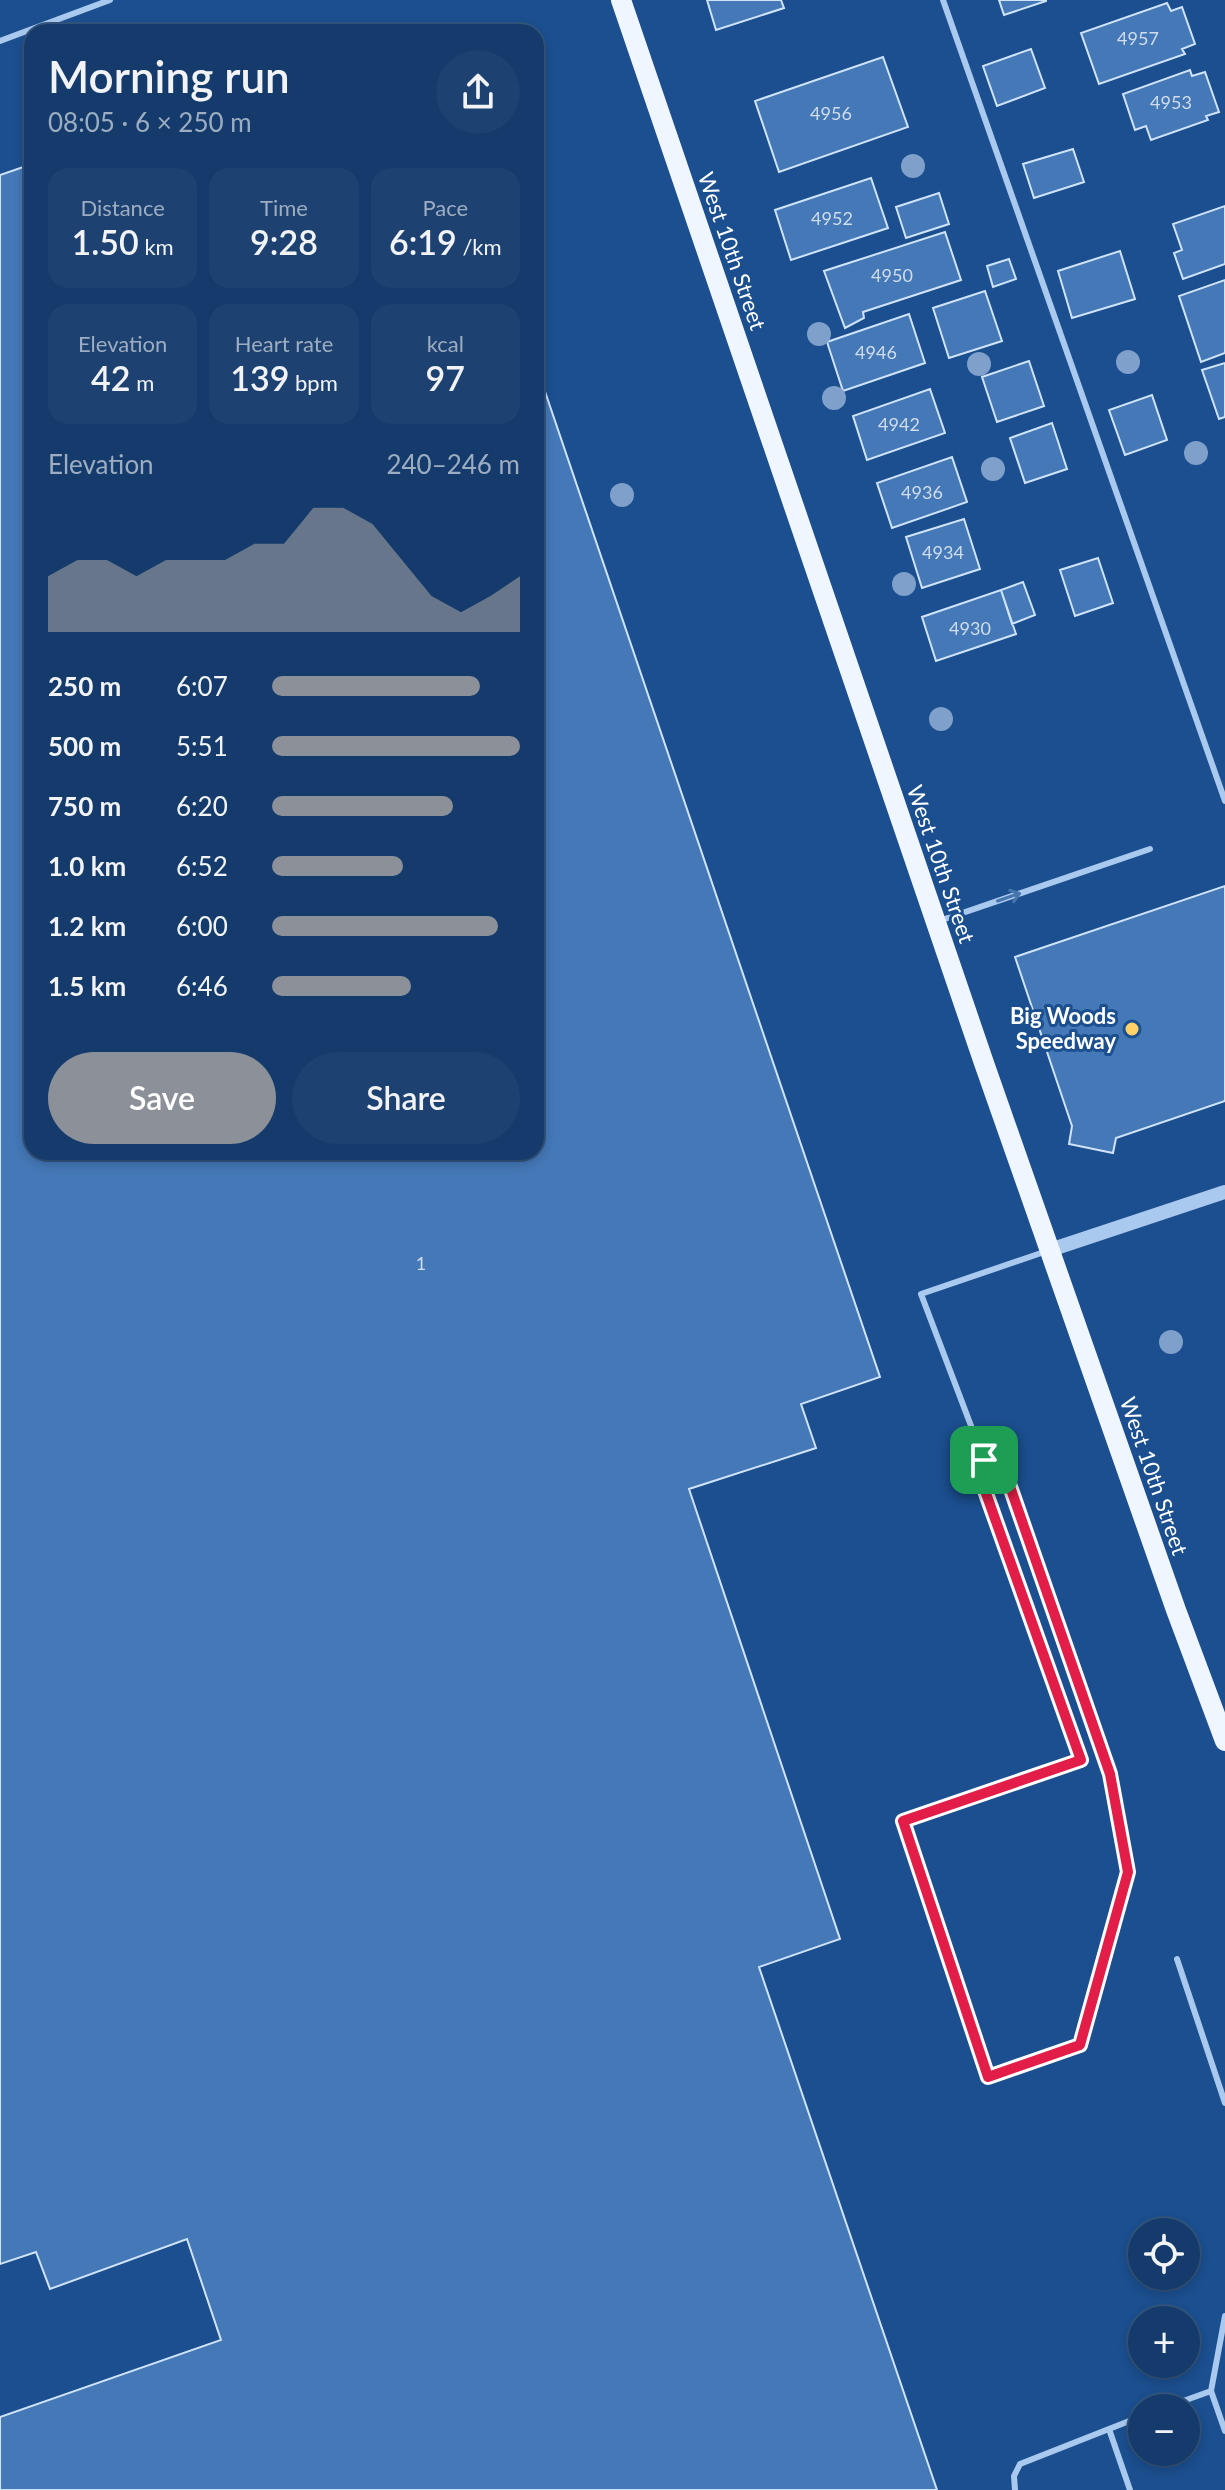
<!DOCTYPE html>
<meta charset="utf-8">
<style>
:root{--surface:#143b6b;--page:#1d4271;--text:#f1f3f6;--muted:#9dadc1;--line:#33557e;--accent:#8c9099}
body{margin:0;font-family:Lato,sans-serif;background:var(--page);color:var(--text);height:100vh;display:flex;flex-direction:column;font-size:30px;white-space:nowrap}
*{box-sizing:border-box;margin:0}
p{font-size:26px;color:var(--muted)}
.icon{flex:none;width:44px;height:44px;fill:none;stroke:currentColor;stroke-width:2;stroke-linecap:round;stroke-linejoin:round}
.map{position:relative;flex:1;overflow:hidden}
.side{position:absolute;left:24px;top:24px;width:520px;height:1136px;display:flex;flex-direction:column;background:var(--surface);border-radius:24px;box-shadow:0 4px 12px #0003,0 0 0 2px var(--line)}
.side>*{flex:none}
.fabs{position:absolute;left:1128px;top:2218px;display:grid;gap:16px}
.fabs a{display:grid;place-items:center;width:72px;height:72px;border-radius:50%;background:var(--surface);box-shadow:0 4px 12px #0003,0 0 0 2px var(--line);font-size:40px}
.pin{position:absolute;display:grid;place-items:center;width:68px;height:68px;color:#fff;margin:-34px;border-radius:16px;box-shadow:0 4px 12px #0006}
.round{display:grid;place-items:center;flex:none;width:84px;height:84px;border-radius:42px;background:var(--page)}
.headline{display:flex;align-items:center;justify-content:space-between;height:136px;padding:0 24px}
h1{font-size:44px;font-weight:600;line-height:60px}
.metrics{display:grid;grid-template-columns:repeat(3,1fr);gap:12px;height:136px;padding:8px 24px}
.metrics div{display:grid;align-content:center;border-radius:20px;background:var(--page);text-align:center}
.metrics b{font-size:34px;font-weight:600}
.metrics small{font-size:22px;font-weight:400}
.metrics p{font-size:22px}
.chart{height:224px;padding:16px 24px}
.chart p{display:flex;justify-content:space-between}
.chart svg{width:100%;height:144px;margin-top:8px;fill:var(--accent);opacity:.7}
.cta{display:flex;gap:16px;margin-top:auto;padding:16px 24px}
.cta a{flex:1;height:92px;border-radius:48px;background:var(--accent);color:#fff;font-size:32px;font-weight:600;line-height:92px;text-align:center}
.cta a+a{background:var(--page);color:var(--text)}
ul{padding:0 24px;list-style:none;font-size:26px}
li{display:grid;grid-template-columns:128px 96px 1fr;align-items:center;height:60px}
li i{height:20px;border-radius:10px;background:var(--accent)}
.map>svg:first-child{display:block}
.building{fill:#4478b7;stroke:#cfe3fa;stroke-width:2}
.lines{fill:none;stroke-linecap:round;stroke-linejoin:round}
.service{stroke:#a9c9ee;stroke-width:6}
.tertiary{stroke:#a9c9ee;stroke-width:14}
.primary{stroke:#f0f6ff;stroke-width:20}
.tree{fill:#7ea0ca}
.oneway{stroke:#4674ac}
.route-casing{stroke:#fff;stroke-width:16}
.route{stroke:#e11d48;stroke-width:10}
.poi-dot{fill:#ffd166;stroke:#1b4f8f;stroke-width:3}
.labels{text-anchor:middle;stroke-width:6;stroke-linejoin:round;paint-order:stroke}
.number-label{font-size:18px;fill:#d0dded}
.street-label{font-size:22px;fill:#fff;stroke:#1b4f8f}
.poi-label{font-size:22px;font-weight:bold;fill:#fff;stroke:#1b4f8f;text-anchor:end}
</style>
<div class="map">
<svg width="1225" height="2490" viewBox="0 0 1225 2490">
<rect width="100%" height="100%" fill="#1b4f8f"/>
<!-- building -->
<path class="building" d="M 707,0 L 781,0 L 784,8 L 716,30 Z
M 999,0 L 1046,0 L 1046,1 L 1004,15 Z
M 1167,3 L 1171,11 L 1182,7 L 1195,44 L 1182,49 L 1185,54 L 1099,84 L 1081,33 Z
M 1031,49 L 1045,88 L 997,106 L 983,66 Z
M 883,57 L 908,127 L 779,172 L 755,101 Z
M 1190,70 L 1192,76 L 1205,72 L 1219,112 L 1206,116 L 1208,120 L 1151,140 L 1146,126 L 1135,130 L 1123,94 Z
M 1073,149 L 1084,182 L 1034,198 L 1023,164 Z
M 32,164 L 32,1152 L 536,1152 L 536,365 L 880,1377 L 801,1404 L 816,1448 L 689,1489 L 840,1939 L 759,1967 L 937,2490 L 0,2490 L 0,2417 L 221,2340 L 187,2239 L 50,2289 L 36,2252 L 0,2264 L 0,175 Z
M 871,178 L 888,228 L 791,260 L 775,210 Z
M 939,193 L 949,224 L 906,238 L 896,207 Z
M 1225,206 L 1225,264 L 1183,279 L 1174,253 L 1182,250 L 1173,224 Z
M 945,232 L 961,280 L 863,312 L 864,318 L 845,328 L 824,271 Z
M 1120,251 L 1135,299 L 1072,318 L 1058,271 Z
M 1009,259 L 1016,279 L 993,287 L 987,266 Z
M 1225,280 L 1225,353 L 1201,362 L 1179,296 Z
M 985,291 L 1002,341 L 949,358 L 933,308 Z
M 909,314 L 925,363 L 843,391 L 827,342 Z
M 1029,361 L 1044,406 L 997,422 L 982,377 Z
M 1225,363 L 1225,417 L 1219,419 L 1202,370 Z
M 930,389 L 945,433 L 867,460 L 853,416 Z
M 1152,395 L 1167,440 L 1125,455 L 1109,410 Z
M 1052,423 L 1067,469 L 1025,483 L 1010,438 Z
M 952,457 L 967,502 L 892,528 L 877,483 Z
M 964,519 L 980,569 L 922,588 L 906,537 Z
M 1098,558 L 1113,603 L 1075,616 L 1060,570 Z
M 1023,582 L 1035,615 L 1012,624 L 1001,590 Z
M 1001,590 L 1016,634 L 936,661 L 922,617 Z
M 1225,886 L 1225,1101 L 1116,1138 L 1113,1153 L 1069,1144 L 1072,1126 L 1015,957 Z"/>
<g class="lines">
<!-- service -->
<path class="service" d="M 943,0 L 1225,801
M 0,41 L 110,0
M 939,921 L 1150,849
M 984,1460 L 1006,1475 L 1110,1774 L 1128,1872 L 1080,2045 L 988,2077 L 903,1821 L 1081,1760 L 983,1485 Z
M 984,1460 L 921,1294 L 1047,1251
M 1177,1959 L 1225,2103
M 1225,2316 L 1211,2391 L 1225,2431
M 1164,2408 L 1211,2391
M 1109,2429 L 1130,2490
M 1015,2490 L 1014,2476 L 1020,2464 L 1142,2416"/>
<!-- tertiary -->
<path class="tertiary" d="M 1050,1250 L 1225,1192"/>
<!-- primary -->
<path class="primary" d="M 621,0 L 984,1063 L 1176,1610 L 1225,1741"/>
</g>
<!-- trees -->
<g class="tree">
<circle cx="913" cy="166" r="12"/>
<circle cx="819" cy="334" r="12"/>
<circle cx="1128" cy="362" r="12"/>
<circle cx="979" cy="364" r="12"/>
<circle cx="834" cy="398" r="12"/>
<circle cx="1196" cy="453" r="12"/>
<circle cx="993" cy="469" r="12"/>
<circle cx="622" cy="495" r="12"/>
<circle cx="904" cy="584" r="12"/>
<circle cx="941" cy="719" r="12"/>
<circle cx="1171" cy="1342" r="12"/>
</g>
<!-- one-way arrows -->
<defs><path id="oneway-shaft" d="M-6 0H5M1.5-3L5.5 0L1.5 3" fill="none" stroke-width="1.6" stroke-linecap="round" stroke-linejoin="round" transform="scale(2)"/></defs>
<use class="oneway" href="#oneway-shaft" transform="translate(1009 897) rotate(-19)"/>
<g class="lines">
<!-- route casing -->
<g class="route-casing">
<path id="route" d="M 984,1460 L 1006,1475 L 1110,1774 L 1128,1872 L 1080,2045 L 988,2077 L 903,1821 L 1081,1760 L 983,1485 Z"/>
</g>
<!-- route -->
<use href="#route" class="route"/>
</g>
<!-- markers -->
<circle class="poi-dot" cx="1132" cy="1029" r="8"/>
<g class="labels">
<!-- number labels -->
<g class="number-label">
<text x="1138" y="45">4957</text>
<text x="1171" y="109">4953</text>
<text x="831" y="120">4956</text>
<text x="832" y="225">4952</text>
<text x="892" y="282">4950</text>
<text x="876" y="359">4946</text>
<text x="899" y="431">4942</text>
<text x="922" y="499">4936</text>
<text x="943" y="559">4934</text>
<text x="970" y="635">4930</text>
<text x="421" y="1270">1</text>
</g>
<!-- street labels -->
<g class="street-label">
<text transform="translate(732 251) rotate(71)" y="8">West 10th Street</text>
<text transform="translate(941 864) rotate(71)" y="8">West 10th Street</text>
<text transform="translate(1154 1476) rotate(71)" y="8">West 10th Street</text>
</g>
<!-- poi labels -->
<g class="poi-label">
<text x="1116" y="1024">Big Woods<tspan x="1116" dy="25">Speedway</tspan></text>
</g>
</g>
</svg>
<div class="fabs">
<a><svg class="icon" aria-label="locate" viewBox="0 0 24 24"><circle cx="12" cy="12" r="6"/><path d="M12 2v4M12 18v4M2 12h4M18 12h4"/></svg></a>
<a>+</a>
<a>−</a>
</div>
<div class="pin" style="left:984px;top:1460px;background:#1e9e55"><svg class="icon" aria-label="arrive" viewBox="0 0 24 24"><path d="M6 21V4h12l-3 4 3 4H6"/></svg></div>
<section class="side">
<div class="headline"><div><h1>Morning run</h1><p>08:05 · 6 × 250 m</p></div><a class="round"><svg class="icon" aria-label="share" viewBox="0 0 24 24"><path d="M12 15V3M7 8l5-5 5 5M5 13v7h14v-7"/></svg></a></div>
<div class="metrics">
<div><p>Distance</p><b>1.50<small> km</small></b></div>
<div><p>Time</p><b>9:28</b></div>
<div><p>Pace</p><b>6:19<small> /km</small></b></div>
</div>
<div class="metrics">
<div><p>Elevation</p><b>42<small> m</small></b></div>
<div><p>Heart rate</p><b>139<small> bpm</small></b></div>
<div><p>kcal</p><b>97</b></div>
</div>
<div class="chart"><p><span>Elevation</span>240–246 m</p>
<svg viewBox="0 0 160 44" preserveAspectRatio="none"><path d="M0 44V27L10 22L20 22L30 27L40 22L50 22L60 22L70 17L80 17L90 6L100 6L110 11L120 22L130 33L140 38L150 33L160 27V44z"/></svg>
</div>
<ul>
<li><b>250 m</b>6:07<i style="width:84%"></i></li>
<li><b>500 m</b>5:51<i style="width:100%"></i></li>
<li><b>750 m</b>6:20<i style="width:73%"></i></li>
<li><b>1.0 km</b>6:52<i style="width:53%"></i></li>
<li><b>1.2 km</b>6:00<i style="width:91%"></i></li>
<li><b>1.5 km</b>6:46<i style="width:56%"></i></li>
</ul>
<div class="cta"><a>Save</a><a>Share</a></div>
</section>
</div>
